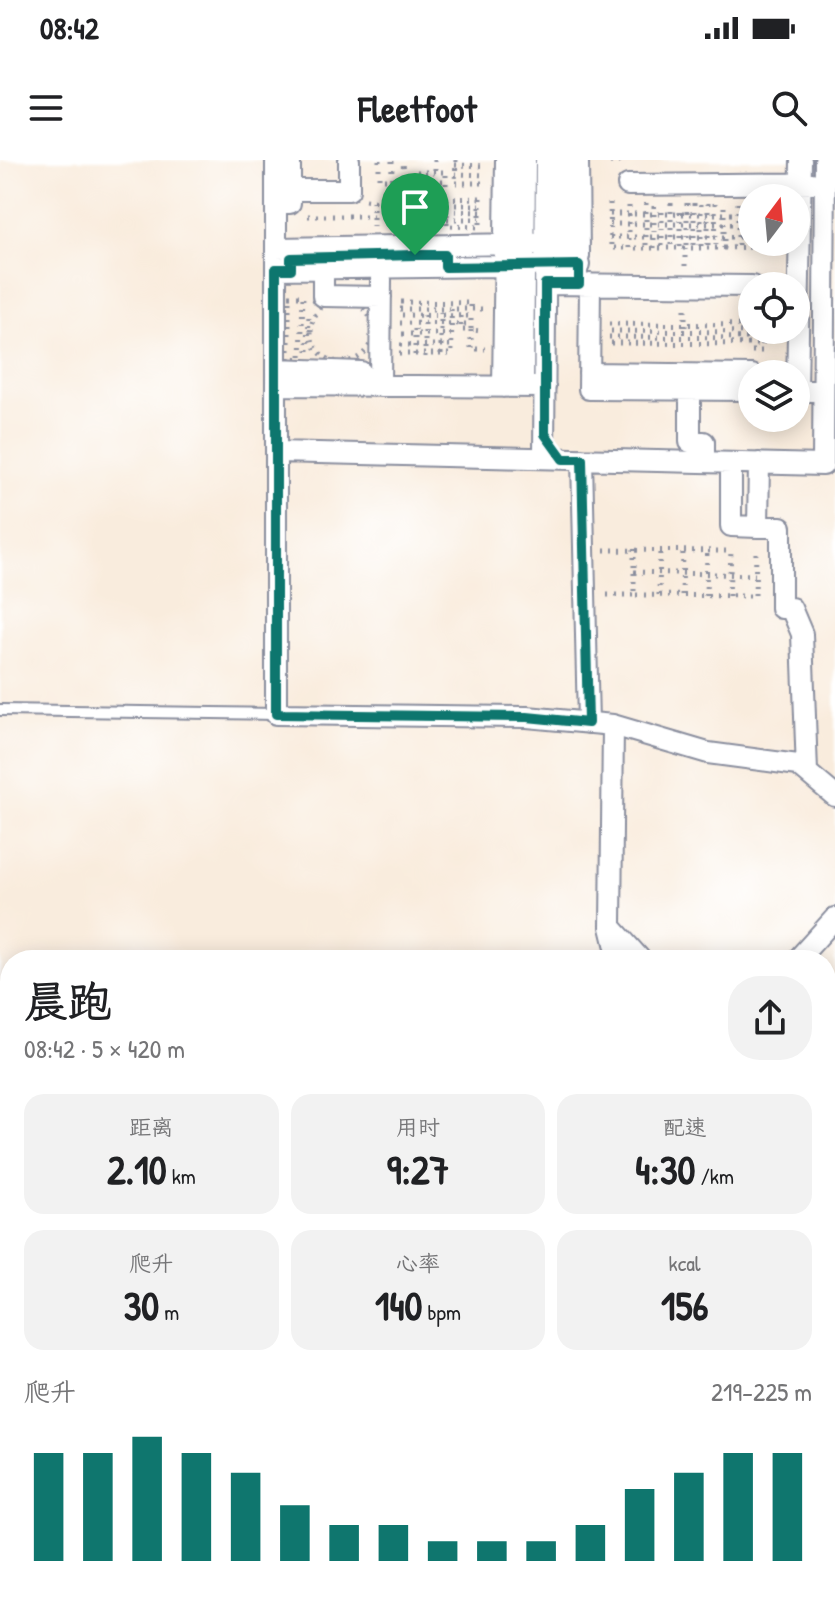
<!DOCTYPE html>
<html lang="zh">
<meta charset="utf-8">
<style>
:root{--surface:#fff;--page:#f2f2f2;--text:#202124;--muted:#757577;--accent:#0f766e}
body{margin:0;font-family:"Patrick Hand","LXGW WenKai TC",sans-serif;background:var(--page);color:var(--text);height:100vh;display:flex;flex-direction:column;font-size:30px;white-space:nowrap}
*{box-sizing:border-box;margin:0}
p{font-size:26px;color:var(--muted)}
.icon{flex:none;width:44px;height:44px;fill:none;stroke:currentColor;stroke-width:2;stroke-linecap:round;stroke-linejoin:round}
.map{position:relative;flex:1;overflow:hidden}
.details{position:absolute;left:0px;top:790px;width:836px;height:648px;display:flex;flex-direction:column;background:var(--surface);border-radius:32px 32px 0 0;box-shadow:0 4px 20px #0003}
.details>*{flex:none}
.needle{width:52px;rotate:16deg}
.controls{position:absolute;left:738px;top:24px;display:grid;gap:16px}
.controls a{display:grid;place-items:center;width:72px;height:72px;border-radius:50%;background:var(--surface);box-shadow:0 4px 20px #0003;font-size:40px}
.pin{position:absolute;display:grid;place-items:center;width:68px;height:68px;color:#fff;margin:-82px -34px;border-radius:50% 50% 50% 0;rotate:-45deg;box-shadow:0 0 8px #0007}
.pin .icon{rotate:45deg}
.round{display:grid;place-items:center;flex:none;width:84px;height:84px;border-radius:32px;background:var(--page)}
.summary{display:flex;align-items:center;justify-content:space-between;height:136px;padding:0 24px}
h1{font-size:44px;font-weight:700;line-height:60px}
.metrics{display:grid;grid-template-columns:repeat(3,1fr);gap:12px;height:136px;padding:8px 24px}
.metrics div{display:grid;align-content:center;border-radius:20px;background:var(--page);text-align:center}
.metrics b{font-size:40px;font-weight:700}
.metrics small{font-size:22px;font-weight:400}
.metrics p{font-size:22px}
.chart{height:224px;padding:16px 24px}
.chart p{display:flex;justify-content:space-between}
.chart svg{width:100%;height:144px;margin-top:8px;stroke:var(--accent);stroke-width:6}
.status{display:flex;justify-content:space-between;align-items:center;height:56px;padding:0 40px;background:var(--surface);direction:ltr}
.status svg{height:22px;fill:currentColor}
header{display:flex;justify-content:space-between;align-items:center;height:104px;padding:0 24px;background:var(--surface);font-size:36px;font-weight:700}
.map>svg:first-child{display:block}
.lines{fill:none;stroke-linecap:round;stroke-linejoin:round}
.service-casing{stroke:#8a8e9e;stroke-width:14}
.minor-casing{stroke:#8a8e9e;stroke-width:24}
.path{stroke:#8a8e9e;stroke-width:5;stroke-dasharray:2 6;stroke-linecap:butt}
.service{stroke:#fff;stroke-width:10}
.minor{stroke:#fff;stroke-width:20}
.route-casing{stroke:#fff;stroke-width:16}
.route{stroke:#0f766e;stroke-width:10}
</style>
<div class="status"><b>08:42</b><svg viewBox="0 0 49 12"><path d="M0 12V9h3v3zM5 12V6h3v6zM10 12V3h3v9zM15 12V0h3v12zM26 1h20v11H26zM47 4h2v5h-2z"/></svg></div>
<header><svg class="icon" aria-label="menu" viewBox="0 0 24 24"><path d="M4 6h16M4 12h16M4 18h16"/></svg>Fleetfoot<svg class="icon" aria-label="search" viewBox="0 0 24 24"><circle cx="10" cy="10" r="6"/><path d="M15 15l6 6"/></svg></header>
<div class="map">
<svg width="835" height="1438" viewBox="0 0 835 1438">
<rect width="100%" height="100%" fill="#fff"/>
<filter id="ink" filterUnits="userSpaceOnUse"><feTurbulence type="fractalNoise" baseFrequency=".0125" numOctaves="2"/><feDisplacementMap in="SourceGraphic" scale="16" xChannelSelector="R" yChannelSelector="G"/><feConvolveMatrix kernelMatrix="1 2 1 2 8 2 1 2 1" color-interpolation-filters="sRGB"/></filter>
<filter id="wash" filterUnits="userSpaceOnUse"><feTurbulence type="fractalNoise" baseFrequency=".006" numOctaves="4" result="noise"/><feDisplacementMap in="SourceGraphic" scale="32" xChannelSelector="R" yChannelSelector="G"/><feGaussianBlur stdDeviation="1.8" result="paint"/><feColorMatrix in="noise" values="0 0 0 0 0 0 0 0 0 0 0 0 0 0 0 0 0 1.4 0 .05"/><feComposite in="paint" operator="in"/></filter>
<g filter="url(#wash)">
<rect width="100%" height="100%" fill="#f9ecdd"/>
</g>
<g filter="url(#ink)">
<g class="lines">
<!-- service casing -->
<g class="service-casing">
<path id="service" d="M 0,550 L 276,554
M 0,1032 L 10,1031
M 719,1428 L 719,1438"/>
</g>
<!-- minor casing -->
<g class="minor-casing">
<path id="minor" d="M 276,0 L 276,554 L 527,557 L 613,565 L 708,593 L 798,605 L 835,636
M 562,0 L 563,96
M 578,0 L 579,96
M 801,0 L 797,231 L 823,231
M 628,25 L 812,23
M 276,30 L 349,30 L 349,0
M 290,43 L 290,0
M 276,88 L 579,83
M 323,95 L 323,136 L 381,137
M 276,109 L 579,105
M 545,124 L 752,126
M 590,124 L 589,229 L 752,230
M 276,209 L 361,212
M 589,213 L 752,215
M 690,218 L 690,282 L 704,282 L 704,302
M 276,225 L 545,227
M 380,226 L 381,119
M 503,227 L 506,0
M 523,227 L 525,0
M 276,292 L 823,305 L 825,0
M 544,298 L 546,0
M 582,299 L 588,563
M 731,303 L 731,366 L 758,367
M 759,303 L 758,367 L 781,367 L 781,448 L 791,448 L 802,474 L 807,612
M 613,565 L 611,767 L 619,800
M 614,770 L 641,800
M 797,800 L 835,758"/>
</g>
<!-- path -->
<path class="path" d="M 379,0 L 379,19 L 404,19 L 403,0
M 435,0 L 435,12
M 456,0 L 455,23 L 484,23
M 610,2 L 624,2
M 455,5 L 486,6
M 417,12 L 446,12 L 446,30 L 417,30 Z
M 455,14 L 486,15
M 417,21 L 446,21
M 480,38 L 480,67 L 447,66 L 447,39 Z
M 365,40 L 373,41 L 373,66
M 610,43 L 611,88 L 629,88
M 646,43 L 646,88
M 671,43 L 671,88
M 687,43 L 687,88
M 694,43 L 694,88
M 708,43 L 708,88
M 715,43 L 716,88
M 738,43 L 738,87
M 701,44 L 701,88
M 447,45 L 480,45
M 629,46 L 629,88 L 724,88 L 724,46
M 447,51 L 482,52
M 662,52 L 662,88
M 680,52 L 680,88
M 610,54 L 752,54
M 308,56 L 373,56
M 447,59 L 480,59
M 610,64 L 752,64
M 391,67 L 392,0
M 610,77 L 752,77
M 654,88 L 654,43
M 685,88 L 685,107
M 724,88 L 753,87 L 753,82
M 289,136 L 303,136 L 301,198 L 289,199 Z
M311 171a31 31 0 1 1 62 0a31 31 0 1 1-62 0Z
M 401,142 L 471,143 L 471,151
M 400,149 L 482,149
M 441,152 L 441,195
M 402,155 L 471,156 L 471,170 L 482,171
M 461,156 L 461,170 L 471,170 L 471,189 L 485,189
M 400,163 L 471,164
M 609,164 L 752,165
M 685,167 L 685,145
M 611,171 L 762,172
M 402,174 L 451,174
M 609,177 L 762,178
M 611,183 L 762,184
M 400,185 L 451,185
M 308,191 L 309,153
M 752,191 L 762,191 L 762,170
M 399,194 L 452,194 L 451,143
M 415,195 L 415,163
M 425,197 L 425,155
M 634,389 L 634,435 L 755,436 L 756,391 L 752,391
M 604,390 L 730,391
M 634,412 L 755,415
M 607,435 L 634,435
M 659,435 L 660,390
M 682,435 L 683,390
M 706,436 L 707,391
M 729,436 L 731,391
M 826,843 L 835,843
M 826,1201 L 835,1201"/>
<!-- service -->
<use href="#service" class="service"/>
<!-- minor -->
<use href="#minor" class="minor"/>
</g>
</g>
<g class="lines" filter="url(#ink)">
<!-- route casing -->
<g class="route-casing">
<path id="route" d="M 415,95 L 445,95 L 445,107 L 579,105 L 579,124 L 545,124 L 545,274 L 563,299 L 582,299 L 588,563 L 527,557 L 276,554 L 276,109 L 291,109 L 291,98 Z"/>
</g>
<!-- route -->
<use href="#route" class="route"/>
</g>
</svg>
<div class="controls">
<a><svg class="needle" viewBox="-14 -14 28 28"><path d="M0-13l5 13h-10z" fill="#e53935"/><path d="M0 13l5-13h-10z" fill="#757577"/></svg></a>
<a><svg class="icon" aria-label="locate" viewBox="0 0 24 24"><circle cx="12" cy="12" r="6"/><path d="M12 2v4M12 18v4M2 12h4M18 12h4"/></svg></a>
<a><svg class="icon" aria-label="layers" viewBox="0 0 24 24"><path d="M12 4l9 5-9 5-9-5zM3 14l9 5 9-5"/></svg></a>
</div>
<div class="pin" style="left:415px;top:95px;background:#1e9e55"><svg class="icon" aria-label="arrive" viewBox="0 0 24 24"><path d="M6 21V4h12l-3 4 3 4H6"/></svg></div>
<section class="details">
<div class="summary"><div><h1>晨跑</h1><p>08:42 · 5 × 420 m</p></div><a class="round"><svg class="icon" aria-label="share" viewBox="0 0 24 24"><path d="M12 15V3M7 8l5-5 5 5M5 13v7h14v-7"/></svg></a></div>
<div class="metrics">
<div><p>距离</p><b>2.10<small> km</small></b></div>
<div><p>用时</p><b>9:27</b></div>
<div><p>配速</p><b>4:30<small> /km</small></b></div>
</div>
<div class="metrics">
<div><p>爬升</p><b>30<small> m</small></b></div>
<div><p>心率</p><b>140<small> bpm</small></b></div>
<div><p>kcal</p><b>156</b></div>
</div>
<div class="chart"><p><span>爬升</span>219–225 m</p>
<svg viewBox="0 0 160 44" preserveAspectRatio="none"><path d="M5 44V11M15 44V11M25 44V6M35 44V11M45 44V17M55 44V27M65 44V33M75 44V33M85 44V38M95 44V38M105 44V38M115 44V33M125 44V22M135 44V17M145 44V11M155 44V11"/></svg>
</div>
</section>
</div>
